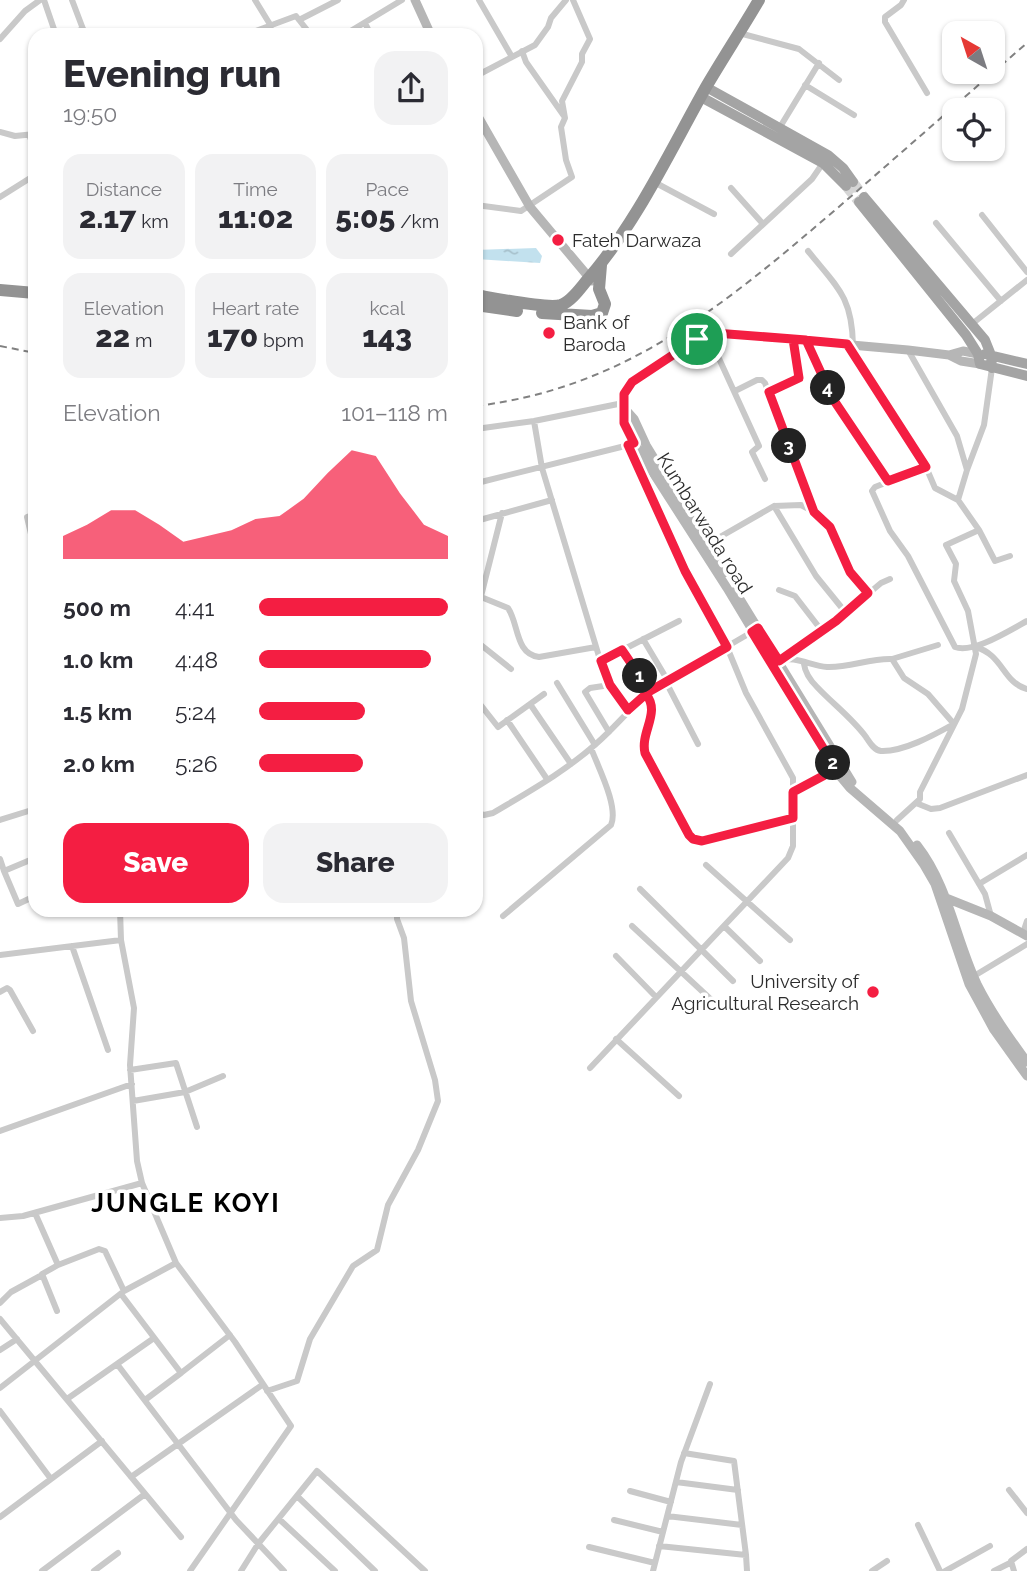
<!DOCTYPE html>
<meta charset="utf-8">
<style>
:root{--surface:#fff;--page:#f2f2f3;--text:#2b2b33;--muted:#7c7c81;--accent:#f41e42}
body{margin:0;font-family:Raleway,sans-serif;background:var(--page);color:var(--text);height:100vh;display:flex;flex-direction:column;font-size:26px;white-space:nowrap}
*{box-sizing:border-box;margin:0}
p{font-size:23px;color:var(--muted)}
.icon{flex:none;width:38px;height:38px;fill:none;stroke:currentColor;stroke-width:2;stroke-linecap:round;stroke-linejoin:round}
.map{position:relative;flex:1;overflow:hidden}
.sheet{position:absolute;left:28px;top:28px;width:455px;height:889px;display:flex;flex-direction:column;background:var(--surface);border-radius:21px;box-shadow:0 2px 5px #0004}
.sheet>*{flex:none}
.needle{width:46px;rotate:321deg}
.tools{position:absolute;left:942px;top:21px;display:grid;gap:14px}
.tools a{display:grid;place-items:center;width:63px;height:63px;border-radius:14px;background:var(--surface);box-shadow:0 2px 5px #0004;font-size:35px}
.pin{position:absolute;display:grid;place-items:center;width:60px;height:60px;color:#fff;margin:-30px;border:4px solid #fff;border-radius:50%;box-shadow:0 2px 7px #0007}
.km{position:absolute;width:35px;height:35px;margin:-18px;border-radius:50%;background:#222;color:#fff;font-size:19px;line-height:35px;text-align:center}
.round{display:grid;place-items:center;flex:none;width:74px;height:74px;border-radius:21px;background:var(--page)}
.headline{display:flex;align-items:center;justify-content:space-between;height:119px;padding:0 35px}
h1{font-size:38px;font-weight:800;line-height:52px}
.stats{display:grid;grid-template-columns:repeat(3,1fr);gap:10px;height:119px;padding:7px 35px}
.stats div{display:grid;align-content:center;border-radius:18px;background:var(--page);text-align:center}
.stats b{font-size:30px;font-weight:800}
.stats small{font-size:19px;font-weight:400}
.stats p{font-size:19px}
.chart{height:196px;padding:14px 35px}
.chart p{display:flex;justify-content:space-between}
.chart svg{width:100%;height:126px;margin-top:7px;fill:var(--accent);opacity:.7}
.primary-button{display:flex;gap:14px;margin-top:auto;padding:14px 35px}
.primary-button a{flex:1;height:80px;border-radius:21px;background:var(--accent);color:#fff;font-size:28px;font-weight:800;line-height:80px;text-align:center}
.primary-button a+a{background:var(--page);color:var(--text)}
ul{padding:0 35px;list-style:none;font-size:23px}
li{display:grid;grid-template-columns:112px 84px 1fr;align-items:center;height:52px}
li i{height:18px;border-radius:9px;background:var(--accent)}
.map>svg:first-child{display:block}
.water{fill:url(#water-ripples)}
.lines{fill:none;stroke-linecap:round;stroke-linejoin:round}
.primary-tunnel{stroke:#d5d5d5;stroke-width:10;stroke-dasharray:10 5;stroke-linecap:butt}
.street{stroke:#c9c9c9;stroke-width:6}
.secondary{stroke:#b6b6b6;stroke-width:9}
.primary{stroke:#a4a4a4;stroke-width:10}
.highway{stroke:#939393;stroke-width:12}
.rail{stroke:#818181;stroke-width:2;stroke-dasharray:7 5;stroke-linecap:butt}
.route-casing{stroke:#fff;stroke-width:14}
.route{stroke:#f41e42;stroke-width:9}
.poi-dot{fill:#f41e42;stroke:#fff;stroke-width:2.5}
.labels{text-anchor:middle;stroke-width:7;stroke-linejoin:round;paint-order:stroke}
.poi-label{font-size:19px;fill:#2c2c2c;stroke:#fff;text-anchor:start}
.street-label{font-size:19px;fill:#2c2c2c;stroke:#fff}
.district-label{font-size:26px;font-weight:bold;letter-spacing:2px;fill:#000;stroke:#fff}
</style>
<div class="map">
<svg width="1027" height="1571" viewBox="0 0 1027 1571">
<defs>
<pattern id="water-ripples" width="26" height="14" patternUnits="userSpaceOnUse" patternTransform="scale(1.75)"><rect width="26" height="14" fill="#c2e1ee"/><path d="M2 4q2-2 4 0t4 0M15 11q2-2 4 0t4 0" fill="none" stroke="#a7c1cc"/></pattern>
</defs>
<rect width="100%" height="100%" fill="#fff"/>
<!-- water -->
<path class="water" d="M 536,248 L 542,256 L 540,263 L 476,259 L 476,250 Z"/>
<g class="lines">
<!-- primary-tunnel -->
<path class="primary-tunnel" d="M 853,182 L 864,197
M 846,186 L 859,202"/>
<!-- street -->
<path class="street" d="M 44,0 L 56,35
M 72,0 L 83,29 L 88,35
M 255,0 L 271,26
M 479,0 L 512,57
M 904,0 L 901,5 L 885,17 L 885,22 L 927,93
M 299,20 L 338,0
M 365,23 L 371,35
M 739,33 L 799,49 L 839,80
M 68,35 L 83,29
M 245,35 L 296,16 L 311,35
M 344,35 L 402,0
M 0,39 L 25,11 L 40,0
M 522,51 L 526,62 L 564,116
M 476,76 L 535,45 L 548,27 L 551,18 L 566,0
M 805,85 L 854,115
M 780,127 L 819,63
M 0,132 L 15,136 L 35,134
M 30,137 L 35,151
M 654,182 L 714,214
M 731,188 L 763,224
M 0,197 L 35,175
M 476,205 L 521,211 L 572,177 L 566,160 L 561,127 L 565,118 L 562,101 L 582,62 L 582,54 L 590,39 L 573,0
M 982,215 L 1027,272
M 936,223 L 1001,301
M 808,251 C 837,287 852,296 853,345
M 731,254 L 812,179 L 823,163
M 972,324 L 1027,280
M 715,333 L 711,341 L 759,446 L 752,452 L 765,479
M 806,340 L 833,399 L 850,427 L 888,481
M 847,344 L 926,467 L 875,487 L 872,491 L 890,531 L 908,556 L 955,647 C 973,654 1010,630 1027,621
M 735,391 L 757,380 L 762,380 L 765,383 L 813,510
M 769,392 L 799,378 L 793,339
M 534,421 L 542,468 L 604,673 L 628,710
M 476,429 L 534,421 L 623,403
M 926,467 L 935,488 L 958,500
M 967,470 L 984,425 L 992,368
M 481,482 L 629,445
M 774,506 L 816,576 L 846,613
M 35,514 L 27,517 L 35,551
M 476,521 L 552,500
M 979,530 L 995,561 L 1010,556
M 706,545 L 774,506 L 801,505 L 814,512 L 830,527 L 850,572 L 868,593
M 779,590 L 795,596 L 822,631
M 481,597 L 508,608 C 519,624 515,654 539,657 L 596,647
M 476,616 L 502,513
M 643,639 L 668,681
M 476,641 L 511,669
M 975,647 C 1003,654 1003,683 1027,689
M 622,650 L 650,691
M 787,658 L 792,652 L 836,621 L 881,583 L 890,579
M 892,659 L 938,645
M 601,661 L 679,621
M 779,661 C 794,655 811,666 827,667 C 849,668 870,658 892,659 L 904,678 L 928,694 L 954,724
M 804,664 C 805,672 811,681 817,687 C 833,704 852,718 866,737 C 870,743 874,750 881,751 C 903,752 934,735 952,725
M 557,683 L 595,745
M 646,694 L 653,705 L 643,741 L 645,753 L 685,830 L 693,839 L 702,841 L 793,818
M 476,699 L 498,727 L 544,694
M 530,704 L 571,764
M 507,720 L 547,779
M 609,732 L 585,692 L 590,688 L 610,685
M 698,744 L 666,682 L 757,629
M 793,792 L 836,769
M 916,803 L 931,809 L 940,808 L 1027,775
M 476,812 L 484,815 L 493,813 C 528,792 566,771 597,743 C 622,721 635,700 666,682
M 0,820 L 35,809
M 897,820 L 920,799 L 920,792 L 962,709 L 976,654 L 968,611 L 954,581 L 956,564 L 946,545 L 979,530 L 958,500 L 967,470 L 957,436 L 908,350
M 949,833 L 985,894 L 991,916
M 35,858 L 4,871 L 18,904 L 35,896
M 0,859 L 4,871
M 706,865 L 790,940
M 979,884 L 1027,855
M 640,889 L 733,981
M 120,910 L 121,940 L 134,1008 L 130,1065 L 137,1161 L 142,1183 L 176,1263 L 235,1342 L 291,1426 L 190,1571
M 503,916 L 611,825 C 619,807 598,767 591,748
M 632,926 L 718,1006
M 724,926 L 760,961
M 1023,933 L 1027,921
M 72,946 L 108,1050
M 0,955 L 121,940
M 616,956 L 656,997
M 974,976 L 1027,944
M 0,992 L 7,988 L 10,990 L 33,1031
M 616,1039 L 679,1096
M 590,1068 L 788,858 L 793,846 L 793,778 L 746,693 L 727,647 L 685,571 L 628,445
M 130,1070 L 176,1063 L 197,1127
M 133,1101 L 185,1092 L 223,1076
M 0,1131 L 132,1084
M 35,1213 L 58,1265
M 0,1218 L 23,1216 L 142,1183
M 121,1294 L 181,1373 L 230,1335
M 0,1303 L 11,1292 L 42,1275
M 57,1311 L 42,1274 L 58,1265 L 99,1249 L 105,1251 L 124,1291
M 0,1319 L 181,1537
M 0,1350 L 17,1339
M 117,1364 L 236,1520 L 284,1571
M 0,1388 L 124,1291 L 176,1263
M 267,1391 L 297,1381 L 310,1339 L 353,1266 L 377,1250 L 388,1205 L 418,1150 L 438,1101 L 435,1080 L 411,1001 L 404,938 L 397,919 L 397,910
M 67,1399 L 154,1338
M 145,1400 L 181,1373
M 0,1411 L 51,1479
M 684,1453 L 734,1461 L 746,1555
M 131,1477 L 262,1385
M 676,1482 L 738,1490
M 1009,1490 L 1027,1513
M 630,1491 L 671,1502
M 297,1496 L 375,1571
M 667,1516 L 742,1525
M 0,1517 L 102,1441
M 279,1519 L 335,1571
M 614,1520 L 663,1532
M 918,1525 L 940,1571
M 659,1546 L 746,1555 L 747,1571
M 589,1547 L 655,1563
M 42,1571 L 145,1494
M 94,1571 L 118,1553
M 241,1571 L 258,1544 L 317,1471 L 425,1571
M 653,1571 L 681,1462 L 710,1384
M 872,1571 L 887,1561
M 945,1571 L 990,1546
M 994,1571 L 1010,1563
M 1014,1571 L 1011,1561 L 1027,1549"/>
<!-- secondary -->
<path class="secondary" d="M 415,0 L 431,35
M 476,113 L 530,207 L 592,281
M 949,355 L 963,351 L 978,354
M 980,364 L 961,361 L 949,355 L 908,350 L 715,333 L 697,339 L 632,382 L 624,394 L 623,403 L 626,410 L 624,423 L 634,443 L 727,588 L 840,776 L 850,788 L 900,831 L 924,865 L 935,884 L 969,984 L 994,1030 L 1027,1076
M 626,410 L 634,419 L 646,445 L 724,573
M 735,591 L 852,782
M 917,845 C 949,886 955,937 977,984 C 991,1012 1009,1037 1027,1062
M 946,898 L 991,916 L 1027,936"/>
<!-- primary -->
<path class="primary" d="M 706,87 L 828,155 L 843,168 L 853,182
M 701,97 L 823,163 L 846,186
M 864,197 L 985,340 L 991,355 L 992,368
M 859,202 L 966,335 L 978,354 L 980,364 L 1027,376
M 985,354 L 1027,364"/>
<!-- highway -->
<path class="highway" d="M 0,290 L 35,293
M 476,295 C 493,298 547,309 561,305 C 572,301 581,287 588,279 C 636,224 670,151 706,87 C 723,58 742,29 759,0
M 476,305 L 517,311
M 542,313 L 592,316 L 602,313 L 605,304 L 599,289 L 601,265"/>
<!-- rail -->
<path class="rail" d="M 0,346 L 35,353
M 476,406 C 625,388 724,305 834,211 C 899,155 962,99 1027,43"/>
</g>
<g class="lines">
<!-- route casing -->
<g class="route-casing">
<path id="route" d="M 697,339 L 632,382 L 624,394 L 624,423 L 634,443 L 628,445 L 685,571 L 727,647 L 650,691 L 622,650 L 601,661 L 610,685 L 628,710 L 646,694 C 661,713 640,732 645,753 L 689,835 L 693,839 L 702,841 L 793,818 L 793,792 L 836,769 L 752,632 L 758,628 L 779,661 L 836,621 L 868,593 L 850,572 L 830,527 L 814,512 L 769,392 L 799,378 L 793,339 L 847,344 L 926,467 L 888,481 L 833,399 L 806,340 L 715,333 L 697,339"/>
</g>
<!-- route -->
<use href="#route" class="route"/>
</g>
<!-- markers -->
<g class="poi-dot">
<circle cx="558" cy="240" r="7"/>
<circle cx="549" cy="333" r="7"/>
<circle cx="873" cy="992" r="7"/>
</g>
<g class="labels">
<!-- poi labels -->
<g class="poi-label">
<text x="572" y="247">Fateh Darwaza</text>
<text x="563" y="329">Bank of<tspan x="563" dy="22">Baroda</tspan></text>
<text x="859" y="988" text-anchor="end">University of<tspan x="859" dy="22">Agricultural Research</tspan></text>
</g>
<!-- street labels -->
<g class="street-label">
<text transform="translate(705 523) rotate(58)" y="7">Kumbarwada road</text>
</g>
<!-- district labels -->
<g class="district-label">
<text x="186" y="1212">JUNGLE KOYI</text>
</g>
</g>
</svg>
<div class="tools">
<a><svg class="needle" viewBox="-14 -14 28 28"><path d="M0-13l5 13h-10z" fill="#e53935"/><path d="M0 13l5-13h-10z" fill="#7c7c81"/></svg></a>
<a><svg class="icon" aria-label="locate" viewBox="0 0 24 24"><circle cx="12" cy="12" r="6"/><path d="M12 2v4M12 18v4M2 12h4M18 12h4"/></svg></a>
</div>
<div class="pin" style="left:697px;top:339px;background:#1e9e55"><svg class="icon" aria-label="arrive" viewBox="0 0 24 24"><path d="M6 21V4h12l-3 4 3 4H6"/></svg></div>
<b class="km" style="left:640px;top:676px">1</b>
<b class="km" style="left:833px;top:763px">2</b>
<b class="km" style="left:789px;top:446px">3</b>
<b class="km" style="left:828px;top:388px">4</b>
<section class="sheet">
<div class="headline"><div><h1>Evening run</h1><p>19:50</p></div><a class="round"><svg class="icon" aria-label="share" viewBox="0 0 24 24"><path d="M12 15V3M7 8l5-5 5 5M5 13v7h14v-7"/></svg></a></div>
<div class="stats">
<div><p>Distance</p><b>2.17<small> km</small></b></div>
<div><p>Time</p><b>11:02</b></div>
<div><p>Pace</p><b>5:05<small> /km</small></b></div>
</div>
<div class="stats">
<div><p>Elevation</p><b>22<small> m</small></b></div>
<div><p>Heart rate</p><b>170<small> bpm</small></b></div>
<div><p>kcal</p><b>143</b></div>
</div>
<div class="chart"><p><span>Elevation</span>101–118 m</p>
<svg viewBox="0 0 160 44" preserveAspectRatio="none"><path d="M0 44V36L10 32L20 27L30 27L40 32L50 38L60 36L70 34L80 30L90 29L100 23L110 14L120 6L130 8L140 21L150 32L160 36V44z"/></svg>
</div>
<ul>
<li><b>500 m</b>4:41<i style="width:100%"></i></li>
<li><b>1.0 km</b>4:48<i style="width:91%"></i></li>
<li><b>1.5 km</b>5:24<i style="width:56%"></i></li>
<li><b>2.0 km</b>5:26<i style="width:55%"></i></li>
</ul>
<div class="primary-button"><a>Save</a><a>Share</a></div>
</section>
</div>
